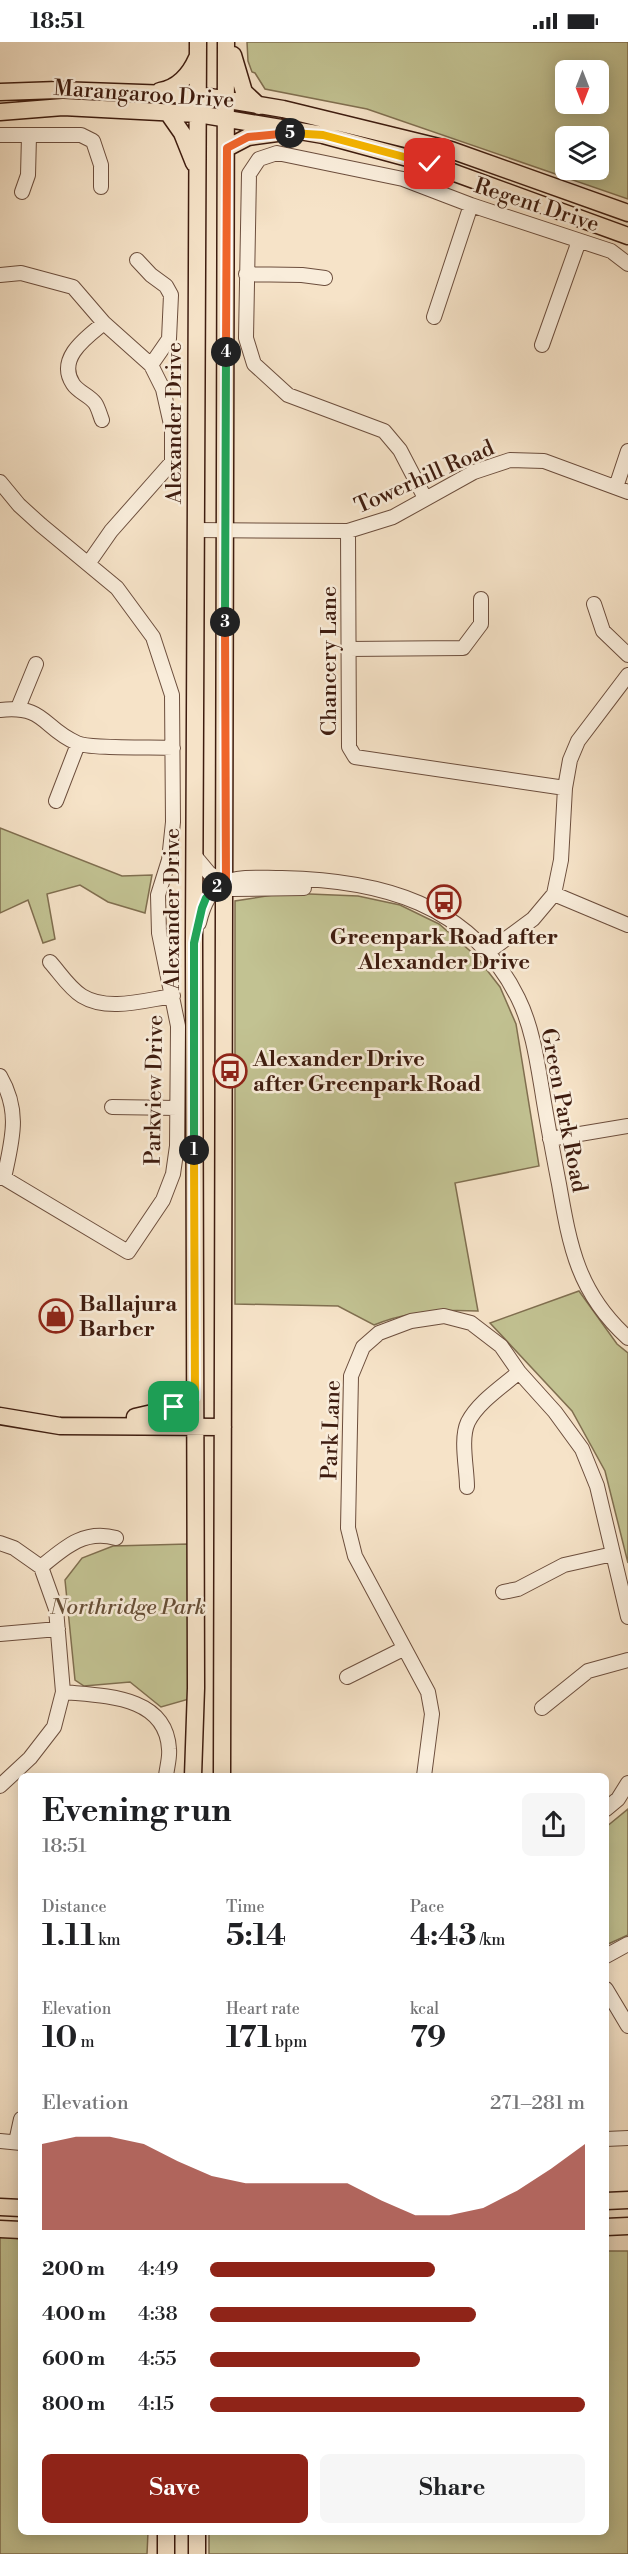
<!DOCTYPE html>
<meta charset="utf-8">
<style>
:root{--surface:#fff;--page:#f6f6f6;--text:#202124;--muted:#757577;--accent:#8f2418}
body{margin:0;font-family:"Libre Bodoni",serif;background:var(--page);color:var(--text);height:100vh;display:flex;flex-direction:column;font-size:22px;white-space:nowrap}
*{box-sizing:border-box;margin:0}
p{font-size:20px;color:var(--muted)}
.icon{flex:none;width:33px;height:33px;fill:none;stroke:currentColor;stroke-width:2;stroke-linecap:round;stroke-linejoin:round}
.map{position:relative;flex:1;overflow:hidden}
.sheet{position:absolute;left:18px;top:1731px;width:591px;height:762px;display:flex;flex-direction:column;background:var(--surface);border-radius:9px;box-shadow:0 3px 15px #0003}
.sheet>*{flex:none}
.needle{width:39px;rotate:180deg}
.tools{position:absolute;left:555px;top:18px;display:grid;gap:12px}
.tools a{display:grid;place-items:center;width:54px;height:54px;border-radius:9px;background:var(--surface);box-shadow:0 3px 15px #0003;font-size:30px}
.pin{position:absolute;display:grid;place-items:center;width:51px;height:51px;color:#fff;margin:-26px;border-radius:12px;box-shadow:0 3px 9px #0006}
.km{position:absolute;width:30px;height:30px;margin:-15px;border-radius:50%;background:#222;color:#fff;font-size:16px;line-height:30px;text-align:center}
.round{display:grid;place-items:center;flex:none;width:63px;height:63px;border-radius:9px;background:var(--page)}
.head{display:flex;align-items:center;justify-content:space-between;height:102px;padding:0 24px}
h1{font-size:33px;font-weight:700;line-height:45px}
.figures{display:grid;grid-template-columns:repeat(3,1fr);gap:9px;height:102px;padding:6px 24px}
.figures div{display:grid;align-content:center}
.figures b{font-size:30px;font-weight:700}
.figures small{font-size:16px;font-weight:400}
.figures p{font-size:16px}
.chart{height:168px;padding:12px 24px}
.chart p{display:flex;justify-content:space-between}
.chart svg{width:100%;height:108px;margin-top:6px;fill:var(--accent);opacity:.7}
.primary-button{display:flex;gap:12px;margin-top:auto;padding:12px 24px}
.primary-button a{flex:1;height:69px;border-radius:9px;background:var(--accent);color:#fff;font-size:24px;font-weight:700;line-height:69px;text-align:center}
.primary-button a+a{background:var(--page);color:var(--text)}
ul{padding:0 24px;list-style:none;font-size:20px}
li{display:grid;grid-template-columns:96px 72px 1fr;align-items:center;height:45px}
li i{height:15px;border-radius:8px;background:var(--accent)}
.status{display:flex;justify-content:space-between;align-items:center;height:42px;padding:0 30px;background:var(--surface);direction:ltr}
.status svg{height:16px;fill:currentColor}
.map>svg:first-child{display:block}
.green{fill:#c2c292;stroke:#806f50;stroke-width:1.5;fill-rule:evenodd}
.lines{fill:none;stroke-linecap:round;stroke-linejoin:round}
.minor-casing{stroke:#6c4e3d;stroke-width:16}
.major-casing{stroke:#3e1c0f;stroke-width:19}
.minor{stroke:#f9eddb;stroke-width:14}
.major{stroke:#f6e3c8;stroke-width:16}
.split-1-casing{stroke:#fff;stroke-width:12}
.split-2-casing{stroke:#fff;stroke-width:12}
.split-3-casing{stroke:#fff;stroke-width:12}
.split-4-casing{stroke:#fff;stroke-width:12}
.split-5-casing{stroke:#fff;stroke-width:12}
.split-6-casing{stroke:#fff;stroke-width:12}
.split-1{stroke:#f5b400;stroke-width:8}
.split-2{stroke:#22a559;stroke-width:8}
.split-3{stroke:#f0652b;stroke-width:8}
.split-4{stroke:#22a559;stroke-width:8}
.split-5{stroke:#f0652b;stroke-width:8}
.split-6{stroke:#f5b400;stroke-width:8}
.labels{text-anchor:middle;stroke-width:5;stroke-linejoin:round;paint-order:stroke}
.street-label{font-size:22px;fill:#3e1c0f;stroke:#f9eddb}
.poi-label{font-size:22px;font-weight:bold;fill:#3e1c0f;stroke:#f9eddb;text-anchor:start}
.park-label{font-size:22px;font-style:italic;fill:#664e36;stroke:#f9eddb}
</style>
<div class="status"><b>18:51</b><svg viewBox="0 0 49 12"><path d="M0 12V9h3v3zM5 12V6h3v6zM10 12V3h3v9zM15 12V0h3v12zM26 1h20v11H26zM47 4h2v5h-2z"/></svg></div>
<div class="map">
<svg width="628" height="2512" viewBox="0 0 628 2512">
<rect width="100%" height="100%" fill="#f6e3c8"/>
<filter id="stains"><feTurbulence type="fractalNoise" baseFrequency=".00333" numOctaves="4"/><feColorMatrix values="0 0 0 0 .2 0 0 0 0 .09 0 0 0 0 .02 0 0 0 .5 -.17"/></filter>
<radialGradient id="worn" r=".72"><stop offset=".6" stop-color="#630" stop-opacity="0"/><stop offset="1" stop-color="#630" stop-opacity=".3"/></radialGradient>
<!-- green -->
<path class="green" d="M 247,0 L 628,0 L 628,157 L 367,67 L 265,47 L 255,31 L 252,30 L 248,19 ZM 566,28 L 598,28 L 598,62 L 566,62 ZM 566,94 L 598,94 L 598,128 L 566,128 Z
M 0,786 L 122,834 L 152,833 L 145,871 L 108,860 L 80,843 L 47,852 L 55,897 L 43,901 L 28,858 L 0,871 Z
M 285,851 L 358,854 L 400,863 L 439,882 L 476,914 L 500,945 L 516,982 L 539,1124 L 455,1141 L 478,1269 C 443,1267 406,1269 374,1283 L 338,1264 L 235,1262 L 235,859 Z
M 579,1249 L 617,1302 L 628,1311 L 628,1521 L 605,1429 L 572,1369 L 490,1281 Z
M 188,1502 L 189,1657 L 161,1665 L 130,1640 L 84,1644 L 75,1638 L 65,1538 L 82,1516 L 113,1504 Z
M 628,1767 L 628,1893 L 606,1903 L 606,1785 Z
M 0,2194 L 21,2197 L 21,2490 L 148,2490 L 147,2512 L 0,2512 Z
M 606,2209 L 628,2209 L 628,2512 L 209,2512 L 209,2490 L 606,2490 Z"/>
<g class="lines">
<!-- minor casing -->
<g class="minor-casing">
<path id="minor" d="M 0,93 L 81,93 L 93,99 L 101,123 L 101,145
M 22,150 L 28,133 L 29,94
M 137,218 L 151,233 L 166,244 L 171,253 L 169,297 L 151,323
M 246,232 L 302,233 L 325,236
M 0,233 L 21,231 L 73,245 L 104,281 L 151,323 L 163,347 L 172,387 L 172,420 L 111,489 L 88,522
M 434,275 L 471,163
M 542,303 L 579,199
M 102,378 C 100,373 98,365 95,361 C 89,353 78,350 73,342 C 56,316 87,295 104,281
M 0,440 L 19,463 L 41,483 L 117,546 L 153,595 L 172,653 L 173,780 L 169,818 L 158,853 L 159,891 L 178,984 L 177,1104 L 173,1132 L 163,1158 L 128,1210 L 4,1136 L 0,1136
M 616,445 L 628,409
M 425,456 L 400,408 L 384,389 L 288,353 L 254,322 L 246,296 L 249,132 L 259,117 L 277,111 L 403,137 L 471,163 L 611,209 L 628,222
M 195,488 L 348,489 L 393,475 L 474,430 L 510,418 L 544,419 L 628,450
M 348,489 L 349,705 L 355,715 L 565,746
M 594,562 L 603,589 L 628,613
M 348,607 L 463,606 L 481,582 L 481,557
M 18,666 L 36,622
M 0,668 C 46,663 42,686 77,701 C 88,707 156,705 173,706
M 56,759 L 78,702
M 194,813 L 209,831 L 232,847 L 304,846
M 554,852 L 628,883
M 199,881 C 211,829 237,836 282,836 C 380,838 471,861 518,956 C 532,984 537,1018 542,1048 C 547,1080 553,1111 559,1142 C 570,1205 578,1251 628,1296
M 488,910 L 533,877 L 554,852 L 561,818 L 565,746 L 570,718 L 578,699 L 628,633
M 50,920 C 60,931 69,946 82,954 C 108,970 145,958 173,954
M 0,1034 C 21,1070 12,1098 4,1136
M 112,1065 L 177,1066
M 550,1097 L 628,1084
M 467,1445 C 467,1426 460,1397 468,1380 C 478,1360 503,1344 519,1330
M 0,1501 L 14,1506 L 41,1525 L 56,1567 L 63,1650 L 54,1685 L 30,1716 L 0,1744
M 41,1525 C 64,1506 84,1487 116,1496
M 503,1550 L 518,1547 L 564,1523 L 613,1512
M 0,1592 L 58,1587
M 347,1635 L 403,1607
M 63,1650 C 103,1654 166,1653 169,1707 C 170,1715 167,1725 166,1734
M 542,1666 L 588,1629 L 628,1618
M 424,1734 L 432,1672 L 428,1650 L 355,1514 L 348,1486 L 351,1334 L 363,1305 L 379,1291 L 411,1279 L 444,1274 L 471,1281 L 501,1304 L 519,1330 L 555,1370 L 582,1407 L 597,1444 L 628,1575
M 606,1767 L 618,1757 L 628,1741
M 606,1914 L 628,1902
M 606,1947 L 628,1984
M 606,2097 L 628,2096
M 0,2099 L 21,2101
M 16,2100 L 21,2077"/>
</g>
<!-- major casing -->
<g class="major-casing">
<path id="major" d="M 233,13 L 244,50 L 259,64
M 160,49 C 178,46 190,32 197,16
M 0,50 L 58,48 L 198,53 L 283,67 L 451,108 L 628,171
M 0,70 L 63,65 L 198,72 L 323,93 L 430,122 L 628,194
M 168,71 L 182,91 L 194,121
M 227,106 L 248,95 L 277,91
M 0,1374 L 60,1384 L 223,1385
M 135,1375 L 161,1369 L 195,1355
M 193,1734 L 196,1646 L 194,901 L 198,0
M 222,1734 L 226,0
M 606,2159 L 628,2158
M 0,2165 L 21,2166
M 606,2185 L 628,2184
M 0,2187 L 21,2188
M 197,2490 L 197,2512
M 166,2512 L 166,2490"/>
</g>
<!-- minor -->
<use href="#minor" class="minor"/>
<!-- major -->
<use href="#major" class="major"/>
</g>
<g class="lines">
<!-- split-1 casing -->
<g class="split-1-casing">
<path id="split-1" d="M 174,1365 L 195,1355 L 194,1108"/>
</g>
<!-- split-2 casing -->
<g class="split-2-casing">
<path id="split-2" d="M 194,1108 L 194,901 L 202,866 L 206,856 L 217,845"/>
</g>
<!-- split-3 casing -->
<g class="split-3-casing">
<path id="split-3" d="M 217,845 L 226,841 L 225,580"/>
</g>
<!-- split-4 casing -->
<g class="split-4-casing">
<path id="split-4" d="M 225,580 L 226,310"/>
</g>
<!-- split-5 casing -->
<g class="split-5-casing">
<path id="split-5" d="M 226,310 L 227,106 L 248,95 L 290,91"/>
</g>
<!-- split-6 casing -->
<g class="split-6-casing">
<path id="split-6" d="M 290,91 L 323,93 L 430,122"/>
</g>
<!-- split-1 -->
<use href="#split-1" class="split-1"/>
<!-- split-2 -->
<use href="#split-2" class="split-2"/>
<!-- split-3 -->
<use href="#split-3" class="split-3"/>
<!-- split-4 -->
<use href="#split-4" class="split-4"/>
<!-- split-5 -->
<use href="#split-5" class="split-5"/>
<!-- split-6 -->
<use href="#split-6" class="split-6"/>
</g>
<!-- icons -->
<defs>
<g id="bus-ring" transform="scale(1.725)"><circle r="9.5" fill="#f9eddb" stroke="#8f2418" stroke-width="1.5"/><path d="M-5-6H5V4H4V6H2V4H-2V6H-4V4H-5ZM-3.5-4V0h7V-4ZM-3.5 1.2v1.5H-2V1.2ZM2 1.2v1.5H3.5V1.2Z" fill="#8f2418"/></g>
<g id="shop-ring" transform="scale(1.725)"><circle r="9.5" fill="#f9eddb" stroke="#8f2418" stroke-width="1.5"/><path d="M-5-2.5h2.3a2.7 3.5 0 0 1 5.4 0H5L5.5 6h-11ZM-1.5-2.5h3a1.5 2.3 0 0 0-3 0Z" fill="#8f2418"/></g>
</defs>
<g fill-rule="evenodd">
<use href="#bus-ring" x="444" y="860"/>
<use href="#bus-ring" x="230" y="1029"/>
<use href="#shop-ring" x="56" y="1274"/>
</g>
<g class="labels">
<!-- street labels -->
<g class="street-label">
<text transform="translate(144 51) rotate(4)" y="8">Marangaroo Drive</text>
<text transform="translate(537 162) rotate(18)" y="8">Regent Drive</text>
<text transform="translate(173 381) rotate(-90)" y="8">Alexander Drive</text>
<text transform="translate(424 434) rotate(-24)" y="8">Towerhill Road</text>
<text transform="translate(328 619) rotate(-90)" y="8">Chancery Lane</text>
<text transform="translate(171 867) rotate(-90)" y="8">Alexander Drive</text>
<text transform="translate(153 1048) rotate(-89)" y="8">Parkview Drive</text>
<text transform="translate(565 1068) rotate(79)" y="8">Green Park Road</text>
<text transform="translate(330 1388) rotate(-88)" y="8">Park Lane</text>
</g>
<!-- poi labels -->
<g class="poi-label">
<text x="444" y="902" text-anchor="middle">Greenpark Road after<tspan x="444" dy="25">Alexander Drive</tspan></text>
<text x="253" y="1024">Alexander Drive<tspan x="253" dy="25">after Greenpark Road</tspan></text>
<text x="79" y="1269">Ballajura<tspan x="79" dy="25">Barber</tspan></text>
</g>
<!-- park labels -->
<g class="park-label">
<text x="128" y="1572">Northridge Park</text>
</g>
</g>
<rect width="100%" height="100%" filter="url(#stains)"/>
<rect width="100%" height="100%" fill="url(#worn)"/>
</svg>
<div class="tools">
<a><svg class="needle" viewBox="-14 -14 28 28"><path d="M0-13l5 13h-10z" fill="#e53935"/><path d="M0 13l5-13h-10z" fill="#757577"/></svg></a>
<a><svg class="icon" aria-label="layers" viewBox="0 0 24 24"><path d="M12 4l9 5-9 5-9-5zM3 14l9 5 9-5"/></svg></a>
</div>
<div class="pin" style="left:174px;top:1365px;background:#1e9e55"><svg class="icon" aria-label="arrive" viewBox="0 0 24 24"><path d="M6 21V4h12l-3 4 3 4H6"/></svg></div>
<div class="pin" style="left:430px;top:122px;background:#d93025"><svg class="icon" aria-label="check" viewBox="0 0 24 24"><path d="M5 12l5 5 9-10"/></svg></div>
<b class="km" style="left:194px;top:1108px">1</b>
<b class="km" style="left:217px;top:845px">2</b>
<b class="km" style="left:225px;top:580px">3</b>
<b class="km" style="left:226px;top:310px">4</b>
<b class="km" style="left:290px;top:91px">5</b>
<section class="sheet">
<div class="head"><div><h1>Evening run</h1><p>18:51</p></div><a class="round"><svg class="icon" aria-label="share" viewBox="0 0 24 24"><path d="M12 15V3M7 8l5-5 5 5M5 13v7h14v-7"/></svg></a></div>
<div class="figures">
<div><p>Distance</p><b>1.11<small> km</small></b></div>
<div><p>Time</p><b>5:14</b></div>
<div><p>Pace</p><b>4:43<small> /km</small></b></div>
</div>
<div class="figures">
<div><p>Elevation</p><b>10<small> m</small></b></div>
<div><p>Heart rate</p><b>171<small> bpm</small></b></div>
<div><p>kcal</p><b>79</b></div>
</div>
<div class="chart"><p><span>Elevation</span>271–281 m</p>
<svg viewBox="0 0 160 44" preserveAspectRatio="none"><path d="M0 44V9L10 6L20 6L30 9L40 16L50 22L60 25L70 25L80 25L90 25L100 32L110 38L120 38L130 35L140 28L150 19L160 9V44z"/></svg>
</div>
<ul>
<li><b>200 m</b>4:49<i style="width:60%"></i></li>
<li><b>400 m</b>4:38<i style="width:71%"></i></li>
<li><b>600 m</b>4:55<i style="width:56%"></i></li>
<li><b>800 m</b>4:15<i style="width:100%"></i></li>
</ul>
<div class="primary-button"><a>Save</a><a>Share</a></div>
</section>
</div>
